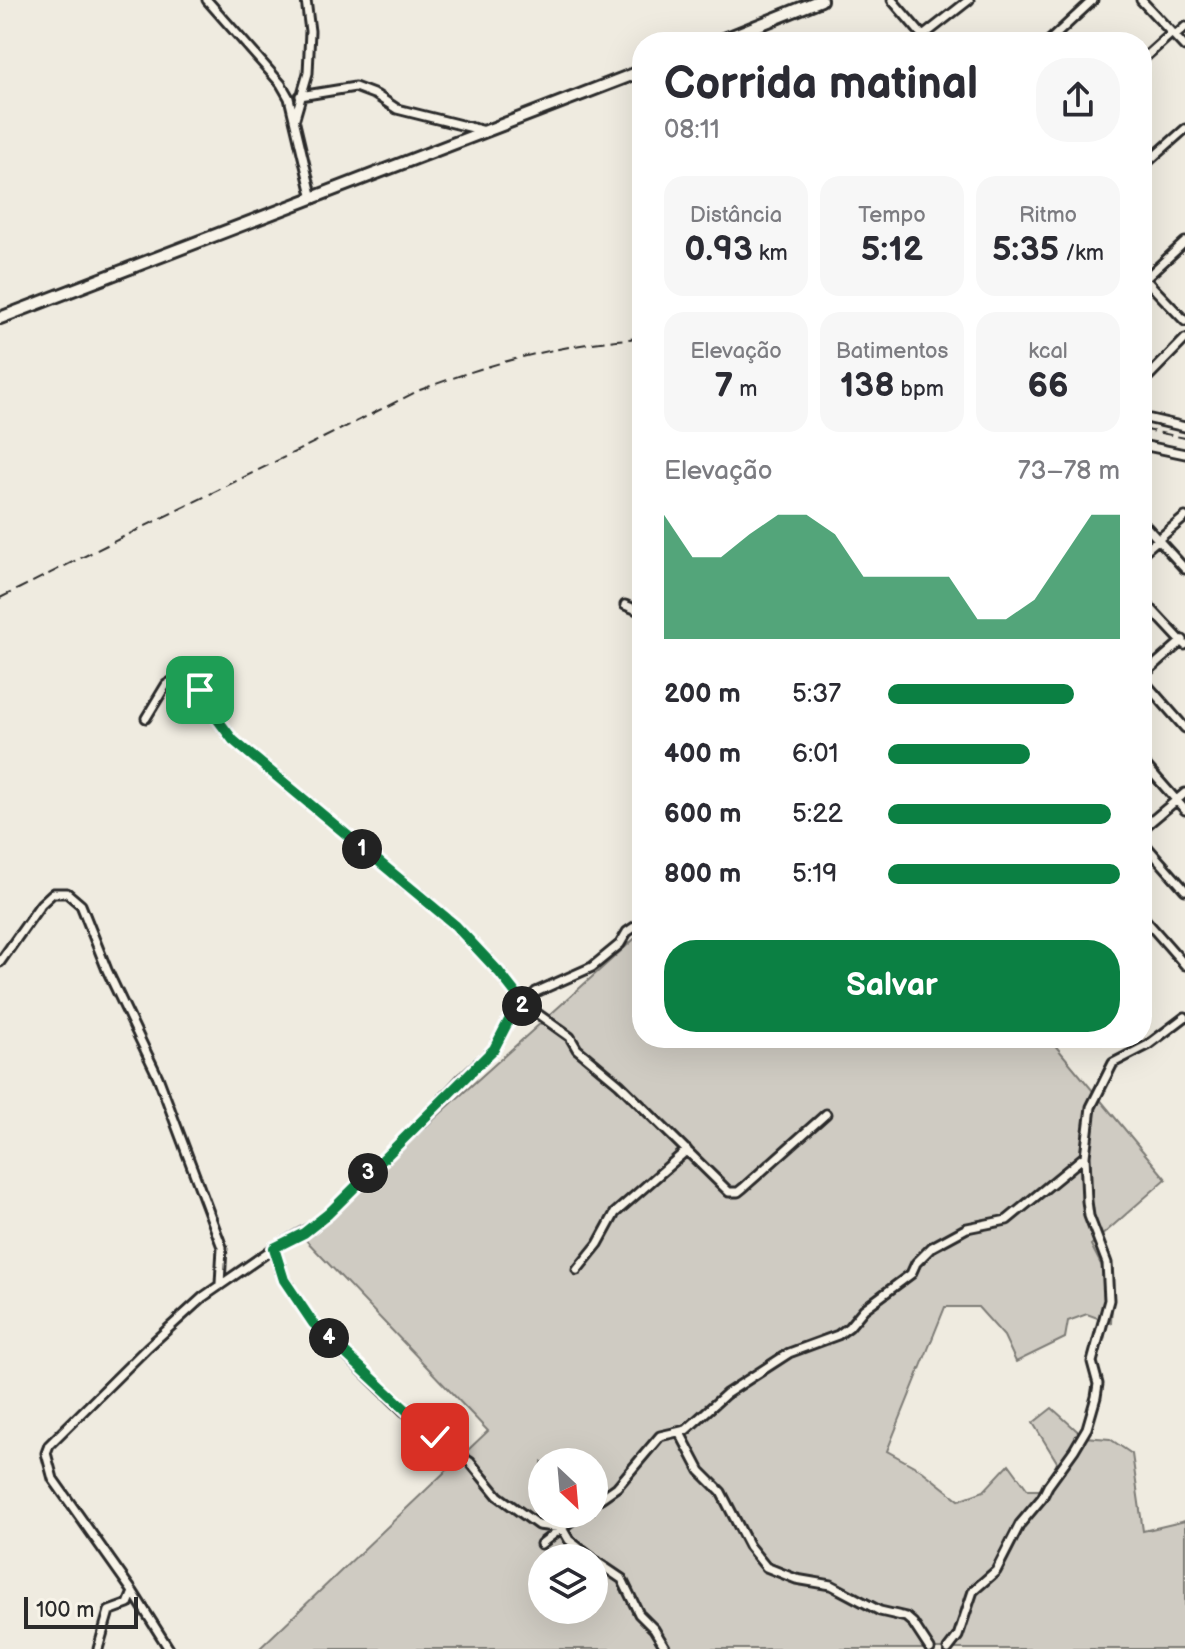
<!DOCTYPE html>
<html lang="pt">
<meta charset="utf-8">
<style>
:root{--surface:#fff;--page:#f7f7f7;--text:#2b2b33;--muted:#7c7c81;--accent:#0b8043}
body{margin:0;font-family:"Balsamiq Sans",sans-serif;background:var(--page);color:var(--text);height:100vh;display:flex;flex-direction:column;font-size:30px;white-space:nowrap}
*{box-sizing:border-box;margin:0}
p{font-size:26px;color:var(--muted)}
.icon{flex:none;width:44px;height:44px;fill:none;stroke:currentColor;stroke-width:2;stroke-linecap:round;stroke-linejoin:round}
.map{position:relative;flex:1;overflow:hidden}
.drawer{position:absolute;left:632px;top:32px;width:520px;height:1016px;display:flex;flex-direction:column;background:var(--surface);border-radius:32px;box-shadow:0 8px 32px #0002}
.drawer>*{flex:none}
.needle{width:52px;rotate:154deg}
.fabs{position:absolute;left:528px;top:1448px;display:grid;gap:16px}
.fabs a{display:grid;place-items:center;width:80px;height:80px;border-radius:50%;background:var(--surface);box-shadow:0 8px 32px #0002;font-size:40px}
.scale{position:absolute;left:24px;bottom:20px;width:114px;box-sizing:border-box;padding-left:8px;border:4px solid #2b2b2b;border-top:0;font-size:22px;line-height:28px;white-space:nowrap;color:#2b2b2b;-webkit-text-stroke:6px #f7f3e8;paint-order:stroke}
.pin{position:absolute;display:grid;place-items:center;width:68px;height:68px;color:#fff;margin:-34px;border-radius:16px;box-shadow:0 4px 12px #0006}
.km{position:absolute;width:40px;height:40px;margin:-20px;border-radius:50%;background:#222;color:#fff;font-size:22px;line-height:40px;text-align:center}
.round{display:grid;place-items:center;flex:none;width:84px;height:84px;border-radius:32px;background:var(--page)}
.summary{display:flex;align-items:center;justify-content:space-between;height:136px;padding:0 32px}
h1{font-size:44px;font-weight:800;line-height:60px}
.figures{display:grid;grid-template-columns:repeat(3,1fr);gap:12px;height:136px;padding:8px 32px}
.figures div{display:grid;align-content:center;border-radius:20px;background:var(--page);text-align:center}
.figures b{font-size:34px;font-weight:800}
.figures small{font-size:22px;font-weight:400}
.figures p{font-size:22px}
.chart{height:224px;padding:16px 32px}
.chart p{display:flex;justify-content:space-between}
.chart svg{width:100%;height:144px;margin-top:8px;fill:var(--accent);opacity:.7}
.button{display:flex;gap:16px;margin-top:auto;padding:16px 32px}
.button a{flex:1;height:92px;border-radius:32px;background:var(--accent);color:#fff;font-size:32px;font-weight:800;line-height:92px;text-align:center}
ul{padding:0 32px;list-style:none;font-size:26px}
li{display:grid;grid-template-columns:128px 96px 1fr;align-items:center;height:60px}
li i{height:20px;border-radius:10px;background:var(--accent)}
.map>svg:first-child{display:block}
.green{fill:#cfcbc2;stroke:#7d7b76;stroke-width:2;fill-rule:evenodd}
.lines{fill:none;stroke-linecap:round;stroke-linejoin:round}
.street-casing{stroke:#2b2b2b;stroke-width:13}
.secondary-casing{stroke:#2b2b2b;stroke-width:16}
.street{stroke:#f7f3e8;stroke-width:7}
.secondary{stroke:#f7f3e8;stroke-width:10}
.rail{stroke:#2b2b2b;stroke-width:2;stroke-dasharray:12 6;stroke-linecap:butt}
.route-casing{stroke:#fff;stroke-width:16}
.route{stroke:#0b8043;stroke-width:10}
</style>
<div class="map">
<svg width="1185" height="1649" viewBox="0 0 1185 1649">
<rect width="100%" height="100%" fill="#efebe0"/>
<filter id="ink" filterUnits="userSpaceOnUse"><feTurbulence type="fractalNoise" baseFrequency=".0125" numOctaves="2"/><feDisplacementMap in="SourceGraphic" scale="16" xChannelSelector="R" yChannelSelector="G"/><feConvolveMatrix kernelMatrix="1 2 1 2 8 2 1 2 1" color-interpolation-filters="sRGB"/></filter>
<g filter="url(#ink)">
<!-- green -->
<path class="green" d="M 642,932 L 642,1038 L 1049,1038 L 1166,1179 L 1091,1245 L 1113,1288 L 1111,1323 L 1087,1314 L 1068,1321 L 1065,1338 L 1016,1362 L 1004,1336 L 978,1307 L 945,1307 L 887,1451 L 921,1470 L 959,1500 L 984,1491 L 1009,1464 L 1028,1490 L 1051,1490 L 1057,1462 L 1033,1423 L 1052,1408 L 1084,1437 L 1110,1439 L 1132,1454 L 1143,1531 L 1185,1521 L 1185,1649 L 259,1649 L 488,1431 L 303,1237 ZM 542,1462 L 594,1462 L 594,1514 L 542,1514 ZM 542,1558 L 594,1558 L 594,1610 L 542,1610 Z"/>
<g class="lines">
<!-- street casing -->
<g class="street-casing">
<path id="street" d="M 207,0 L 281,84 L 289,98 L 313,199
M 892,0 L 928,42
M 1141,0 L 1185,47
M 923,36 L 969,0
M 1175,36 L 1185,27
M 1048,42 L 1093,0
M 1142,60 L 1172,33
M 300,96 L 355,87 L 376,95 L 397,109 L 485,131
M 295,118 L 308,73 L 310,31 L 306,0
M 1142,167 L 1185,129
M 1142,276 L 1185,321
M 1145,279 L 1185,242
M 1142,383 L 1185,339
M 1142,417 L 1185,427
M 1142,445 L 1185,454
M 1142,522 L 1185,569
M 1142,553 L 1185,517
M 1142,599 L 1185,645
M 625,605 L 642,612
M 1142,676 L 1183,640
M 1142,679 L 1185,728
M 146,718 L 166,685 L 193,668 L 209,708 L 233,740 L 455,925 L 499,972 L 524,1004 L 570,1037 L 577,1049 L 619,1084 L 729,1192 L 738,1192 L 743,1188 L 826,1114
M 1142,761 L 1185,810
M 1142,829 L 1185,793
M 1142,841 L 1185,890
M 1142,916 L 1185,965
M 0,962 L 41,904 L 53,893 L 67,893 L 81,905 L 107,970 L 158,1077 L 222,1247 L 220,1284
M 274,1248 L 284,1280 L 313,1323 L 404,1411 L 421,1422 L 442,1444 L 470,1462 L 498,1496 L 538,1525 L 562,1528 L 569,1540 L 592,1558
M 577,1270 L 598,1244 L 615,1213 L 687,1150
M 680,1433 L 700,1471 L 721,1492 L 749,1546 L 766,1567 L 796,1579 L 831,1585 L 880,1611 L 906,1617 L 913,1623 L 930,1649
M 594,1503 L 617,1487 L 660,1436 L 686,1430 L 726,1394 L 789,1353 L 838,1335 L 849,1327 L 864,1309 L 911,1274 L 916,1263 L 932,1247 L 967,1228 L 1007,1220 L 1085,1156
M 541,1544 L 580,1514
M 594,1560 L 622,1579 L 639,1614 L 654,1629 L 666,1649
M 98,1649 L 109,1611 L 128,1604 L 133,1592
M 169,1649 L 133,1592 L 53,1479 L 46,1453 L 49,1445 L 147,1348 L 203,1297 L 274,1248 L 315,1225 L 328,1214 L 434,1109 L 461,1079 L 494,1049 L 510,1018 L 536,992 L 592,967 L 620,944 L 627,932 L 642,922
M 948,1649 L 958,1636 L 973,1591 L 996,1571 L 1020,1524 L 1042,1498 L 1048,1486 L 1074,1450 L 1087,1428 L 1096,1397 L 1098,1384 L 1092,1362 L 1109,1300 L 1107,1263 L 1089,1216 L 1087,1201 L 1085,1156 L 1091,1107 L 1113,1063 L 1148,1045 L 1185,1017"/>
</g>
<!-- secondary casing -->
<g class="secondary-casing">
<path id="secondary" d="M 717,42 L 821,0
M 0,318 L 642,71"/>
</g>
<!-- street -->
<use href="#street" class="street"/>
<!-- secondary -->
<use href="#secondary" class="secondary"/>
<!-- rail -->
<path class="rail" d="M 1142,429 L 1185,438
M 0,598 L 420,390 C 493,362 564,343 642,338"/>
</g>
</g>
<g class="lines" filter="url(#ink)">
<!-- route casing -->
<g class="route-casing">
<path id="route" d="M 200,690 L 209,708 L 233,740 L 455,925 L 499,972 L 524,1004 L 510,1018 L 494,1049 L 328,1214 L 304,1233 L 274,1248 L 284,1280 L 313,1323 L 435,1437"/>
</g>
<!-- route -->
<use href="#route" class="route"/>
</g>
</svg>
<div class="fabs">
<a><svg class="needle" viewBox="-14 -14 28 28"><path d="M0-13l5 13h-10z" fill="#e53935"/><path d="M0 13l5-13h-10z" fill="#7c7c81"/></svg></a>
<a><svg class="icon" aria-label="layers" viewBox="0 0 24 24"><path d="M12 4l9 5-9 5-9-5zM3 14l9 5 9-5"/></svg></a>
</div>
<div class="scale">100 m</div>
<div class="pin" style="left:200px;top:690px;background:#1e9e55"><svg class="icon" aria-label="arrive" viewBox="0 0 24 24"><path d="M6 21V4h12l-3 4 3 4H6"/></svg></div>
<div class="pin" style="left:435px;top:1437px;background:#d93025"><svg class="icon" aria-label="check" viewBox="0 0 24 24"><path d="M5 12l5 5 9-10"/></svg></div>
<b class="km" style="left:362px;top:849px">1</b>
<b class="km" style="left:522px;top:1006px">2</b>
<b class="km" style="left:368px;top:1173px">3</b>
<b class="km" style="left:329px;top:1338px">4</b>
<section class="drawer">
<div class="summary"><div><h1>Corrida matinal</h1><p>08:11</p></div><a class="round"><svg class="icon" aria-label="share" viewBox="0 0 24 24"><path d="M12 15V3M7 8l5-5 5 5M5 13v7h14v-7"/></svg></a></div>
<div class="figures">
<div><p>Distância</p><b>0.93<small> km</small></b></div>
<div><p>Tempo</p><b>5:12</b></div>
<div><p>Ritmo</p><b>5:35<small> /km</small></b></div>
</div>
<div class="figures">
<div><p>Elevação</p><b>7<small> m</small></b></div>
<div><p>Batimentos</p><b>138<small> bpm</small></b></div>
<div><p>kcal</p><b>66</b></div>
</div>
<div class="chart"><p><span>Elevação</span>73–78 m</p>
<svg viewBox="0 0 160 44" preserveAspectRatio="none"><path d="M0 44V6L10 19L20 19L30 12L40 6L50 6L60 12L70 25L80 25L90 25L100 25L110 38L120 38L130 32L140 19L150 6L160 6V44z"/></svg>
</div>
<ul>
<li><b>200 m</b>5:37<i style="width:80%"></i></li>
<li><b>400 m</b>6:01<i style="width:61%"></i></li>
<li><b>600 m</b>5:22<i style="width:96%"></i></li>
<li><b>800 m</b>5:19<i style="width:100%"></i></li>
</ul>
<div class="button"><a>Salvar</a></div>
</section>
</div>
